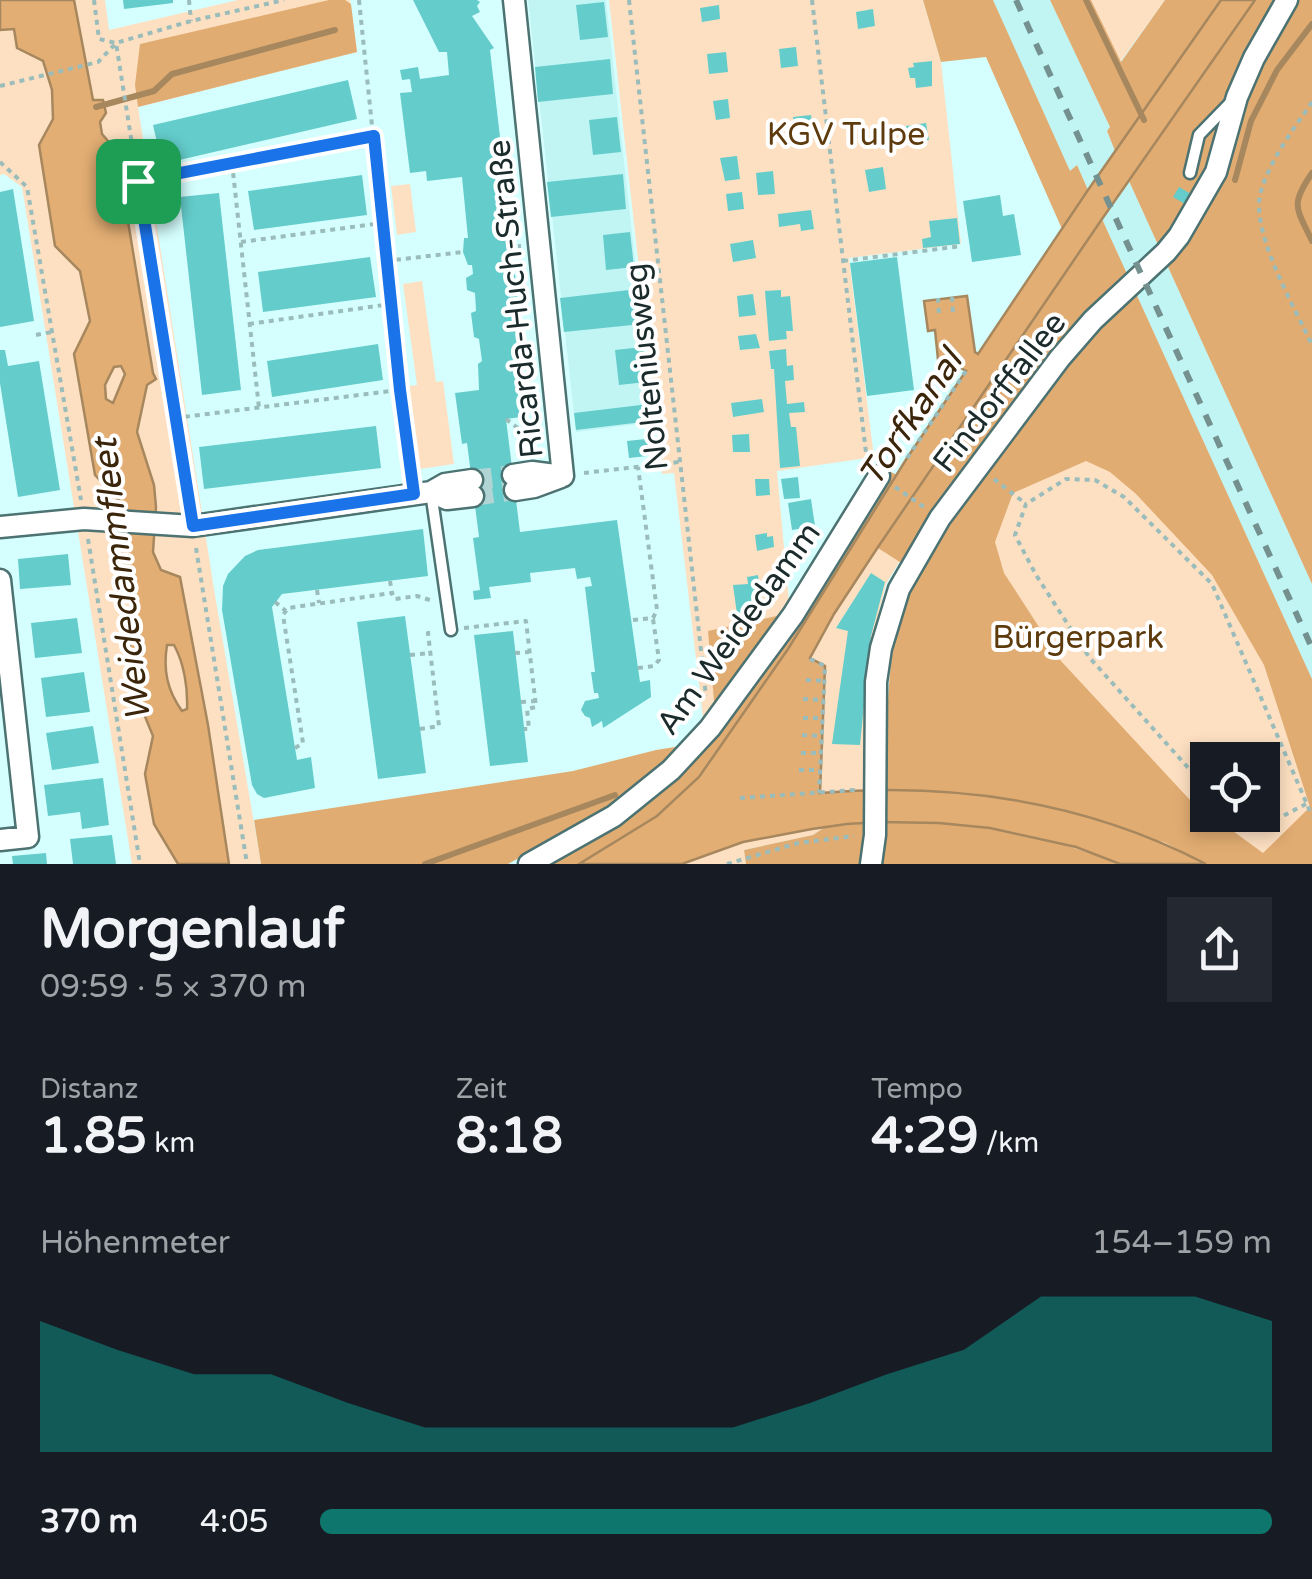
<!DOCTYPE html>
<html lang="de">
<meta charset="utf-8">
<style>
:root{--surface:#171b24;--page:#242831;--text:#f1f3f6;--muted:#9ea1a6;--accent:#0f766e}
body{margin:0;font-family:"Varela Round",sans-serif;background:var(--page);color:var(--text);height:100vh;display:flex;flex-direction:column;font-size:38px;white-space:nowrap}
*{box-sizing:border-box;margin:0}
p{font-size:32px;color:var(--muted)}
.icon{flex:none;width:55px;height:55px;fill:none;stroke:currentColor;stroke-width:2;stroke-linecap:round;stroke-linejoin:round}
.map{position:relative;height:864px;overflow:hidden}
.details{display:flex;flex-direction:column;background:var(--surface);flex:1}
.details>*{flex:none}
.buttons{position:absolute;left:1190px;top:742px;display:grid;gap:20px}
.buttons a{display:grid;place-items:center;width:90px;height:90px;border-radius:0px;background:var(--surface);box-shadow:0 5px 15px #0003;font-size:50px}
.pin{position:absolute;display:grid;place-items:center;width:85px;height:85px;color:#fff;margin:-42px;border-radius:20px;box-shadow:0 5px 15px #0006}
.round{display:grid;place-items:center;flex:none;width:105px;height:105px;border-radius:0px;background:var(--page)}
.headline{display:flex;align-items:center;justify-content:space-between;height:170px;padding:0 40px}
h1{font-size:55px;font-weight:800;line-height:75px}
.stats{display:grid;grid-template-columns:repeat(3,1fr);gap:15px;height:170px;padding:10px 40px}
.stats div{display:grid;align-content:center}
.stats b{font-size:50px;font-weight:800}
.stats small{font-size:28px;font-weight:400}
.stats p{font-size:28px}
.chart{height:280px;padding:20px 40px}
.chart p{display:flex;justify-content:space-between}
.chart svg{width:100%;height:180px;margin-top:10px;fill:var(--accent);opacity:.7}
ul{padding:0 40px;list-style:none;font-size:32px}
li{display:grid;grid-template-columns:160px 120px 1fr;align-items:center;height:75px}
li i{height:25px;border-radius:12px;background:var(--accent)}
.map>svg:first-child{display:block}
.built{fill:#c1f5f4}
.green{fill:#fde0c2;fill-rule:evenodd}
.forest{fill:#e1ac72;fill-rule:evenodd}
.water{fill:#e3ae74;stroke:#a7875e;stroke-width:2.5;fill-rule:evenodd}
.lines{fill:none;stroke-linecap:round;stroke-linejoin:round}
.stream{stroke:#a7875e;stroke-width:6}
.building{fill:#64cdcb}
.minor-tunnel{stroke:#b0d5d4;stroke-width:20;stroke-dasharray:20 10;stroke-linecap:butt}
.service-casing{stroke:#4c7271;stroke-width:15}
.minor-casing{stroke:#4c7271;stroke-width:25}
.path{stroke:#9abcbb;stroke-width:4;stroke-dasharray:5 5;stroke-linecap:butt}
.service{stroke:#fff;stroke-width:10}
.minor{stroke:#fff;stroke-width:20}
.rail{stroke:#749190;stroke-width:6;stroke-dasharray:12 12;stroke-linecap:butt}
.route-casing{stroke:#fff;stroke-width:20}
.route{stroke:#1a73e8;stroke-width:12}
.labels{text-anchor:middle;stroke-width:8;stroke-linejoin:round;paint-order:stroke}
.park-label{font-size:32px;fill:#5e3b0d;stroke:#fff}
.street-label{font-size:32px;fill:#1b2b2b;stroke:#fff}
.water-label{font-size:35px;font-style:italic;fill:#3b250b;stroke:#fff}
</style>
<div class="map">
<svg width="1312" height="864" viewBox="0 0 1312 864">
<rect width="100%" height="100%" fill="#d5fffe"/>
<!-- built -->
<path class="built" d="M 528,0 L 606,0 L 653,422 L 576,432 Z
M 993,0 L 1050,0 L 1110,127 L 1107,132 L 1115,151 L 1088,190 L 1077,165 L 1070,172 Z
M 1129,181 L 1312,584 L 1312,679 L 1102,219 Z"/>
<!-- green -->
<path class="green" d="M 0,0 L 105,0 L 109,30 L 238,0 L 350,0 L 357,52 L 138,107 L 214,589 L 261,864 L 132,864 L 22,187 L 4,174 L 0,175 Z
M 609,0 L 923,0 L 941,62 L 961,244 L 849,258 L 874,457 L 777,471 L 790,613 L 704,726 L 674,473 L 662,474 Z
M 1091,0 L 1165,0 L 1120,62 Z
M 410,184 L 416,232 L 397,235 L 391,186 Z
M 422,281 L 436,382 L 443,381 L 454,464 L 420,469 L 409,386 L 417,385 L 403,284 Z
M 1092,316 L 1312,719 L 1312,864 L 890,864 L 883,792 C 891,777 885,754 886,737 C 888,699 890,662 896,625 ZM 1208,760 L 1262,760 L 1262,815 L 1208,815 Z
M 878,547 L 900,561 L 886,584 L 873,636 L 868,702 L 865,801 L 725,816 L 834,614 Z
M 825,827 L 813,835 L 744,850 L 746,864 L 682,864 L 743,842 Z"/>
<!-- forest -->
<path class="forest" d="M 329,0 L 345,0 L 351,4 L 357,52 L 138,107 L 135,85 L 140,44 Z
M 923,0 L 993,0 L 1070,171 L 1077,165 L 1088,190 L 1062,229 L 986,57 L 941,62 Z
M 1050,0 L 1091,0 L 1121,62 L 1165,0 L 1221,0 L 1115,151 L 1107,131 L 1110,127 Z
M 1255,0 L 1312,0 L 1312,584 L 1129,181 Z
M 1102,219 L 1312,679 L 1312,864 L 1206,864 L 1164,842 L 923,790 L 887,790 C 888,717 883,639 917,573 L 878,548 ZM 1086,461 L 1110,472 L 1136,494 L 1212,575 L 1264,665 L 1310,807 L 1263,853 L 1211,815 L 1208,815 L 1207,813 L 1190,800 L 1061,661 L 1004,573 L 995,542 L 1013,493 Z
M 889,471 L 897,475 L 788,649 L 699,777 L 657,816 L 611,846 L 579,864 L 540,864 L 670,781 L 853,531 Z
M 790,613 L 715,712 L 708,631 Z
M 687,745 L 611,807 L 508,864 L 261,864 L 254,820 L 573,771 L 656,750 Z
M 880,822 C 917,823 954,822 991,828 C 1035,835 1078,848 1120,864 L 746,864 L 744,850 L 813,835 L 825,827 Z"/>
<!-- water -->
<path class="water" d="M 0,0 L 74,0 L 93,100 L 103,100 L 106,113 L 100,122 L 102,134 L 115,149 L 120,173 L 153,373 L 156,379 L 147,385 L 137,432 L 154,485 L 156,507 L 153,552 L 161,570 L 180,577 L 208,725 L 229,864 L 178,864 L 154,824 L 145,774 L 153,736 L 128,675 L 133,601 L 120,542 L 125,534 L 126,508 L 95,475 L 74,354 L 90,321 L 80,271 L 55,246 L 39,145 L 53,119 L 52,90 L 43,61 L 17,48 L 14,29 L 0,30 ZM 121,366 L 125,374 L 113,403 L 106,399 L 105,385 L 114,367 ZM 167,645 L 174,645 C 184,663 188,688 187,709 L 182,711 C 167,690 163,670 167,645 Z
M 1221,0 L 1255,0 L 1102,219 L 878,547 L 834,614 L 810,658 L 825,666 L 820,793 C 955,782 1085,801 1206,864 L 1120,864 L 1076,847 L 990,828 L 939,823 L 880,822 L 847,824 L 812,829 L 743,842 L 682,864 L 579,864 L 657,816 L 699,777 L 788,649 L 907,458 L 966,371 L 957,366 L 949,377 L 939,369 L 935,330 L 928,331 L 924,301 L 967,296 L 975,352 L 978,354 L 1088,190 Z"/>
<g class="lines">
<!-- stream -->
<path class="stream" d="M 1086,0 L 1144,120
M 96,107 L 154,91 L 172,74 L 335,30
M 1312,173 C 1290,205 1296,207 1312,241
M 1235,180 L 1251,121 L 1277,70 L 1312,24
M 425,864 L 615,795"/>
</g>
<!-- building -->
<path class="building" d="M 123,0 L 173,0 L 173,3 L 124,9 Z
M 413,0 L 477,0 L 480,2 L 477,6 L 480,12 L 472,16 L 494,48 L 490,50 L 504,172 L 500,173 L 503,201 L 507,201 L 510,223 L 506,223 L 511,275 L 515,274 L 517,297 L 513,298 L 518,341 L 524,340 L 526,357 L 520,357 L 522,372 L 515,373 L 521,417 L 506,419 L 520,532 L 617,520 L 640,682 L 650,680 L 651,697 L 603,728 L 602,721 L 592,727 L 590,718 L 585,716 L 581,710 L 585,701 L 599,698 L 598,693 L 594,693 L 591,672 L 595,672 L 585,587 L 592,586 L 590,577 L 577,579 L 575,568 L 530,573 L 531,582 L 489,587 L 491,598 L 474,600 L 473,591 L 480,590 L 473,538 L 479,537 L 467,443 L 462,444 L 455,393 L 479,390 L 478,364 L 482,361 L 479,339 L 474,337 L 471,313 L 476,311 L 475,293 L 467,290 L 466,278 L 473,274 L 472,265 L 468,265 L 463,252 L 464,238 L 468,238 L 462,177 L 427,181 L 426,171 L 410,173 L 400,93 L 412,92 L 410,79 L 402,80 L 400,70 L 418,67 L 420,79 L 449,75 L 447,52 L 439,52 Z
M 604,2 L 608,37 L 580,40 L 576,5 Z
M 719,5 L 720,19 L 702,22 L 700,8 Z
M 873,9 L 875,26 L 858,29 L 856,12 Z
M 796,47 L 798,66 L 781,68 L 779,49 Z
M 726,52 L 728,72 L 709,74 L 707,54 Z
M 610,59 L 613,94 L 538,102 L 535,67 Z
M 932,61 L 932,86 L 916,88 L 915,78 L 910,78 L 908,68 L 914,67 L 913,63 Z
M 348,80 L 357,119 L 162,164 L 153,125 Z
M 728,99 L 730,118 L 716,120 L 713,101 Z
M 811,115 L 814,135 L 795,137 L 793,117 Z
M 617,117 L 621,152 L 593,155 L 589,120 Z
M 926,123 L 929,140 L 908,143 L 906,126 Z
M 737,156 L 740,179 L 725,181 L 720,158 Z
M 883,167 L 886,189 L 869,192 L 865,170 Z
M 773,171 L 775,194 L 758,195 L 756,173 Z
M 623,174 L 626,209 L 551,217 L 547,182 Z
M 362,175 L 367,215 L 254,230 L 248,191 Z
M 1179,187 L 1191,194 L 1185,204 L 1173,197 Z
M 13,189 L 34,321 L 0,327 L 0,192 Z
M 742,192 L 744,209 L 728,211 L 726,194 Z
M 219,193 L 241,390 L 202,395 L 180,197 Z
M 1000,195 L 1003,216 L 1014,214 L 1021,255 L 972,262 L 963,201 Z
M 811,210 L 814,229 L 801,231 L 800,224 L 779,227 L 778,214 Z
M 957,218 L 960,244 L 923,248 L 922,239 L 931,237 L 929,221 Z
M 630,232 L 634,267 L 606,270 L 603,235 Z
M 753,240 L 756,258 L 733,262 L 730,244 Z
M 370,257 L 376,297 L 263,312 L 258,272 Z
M 897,257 L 914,390 L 867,396 L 850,263 Z
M 638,289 L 642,324 L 564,332 L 560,298 Z
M 781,290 L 781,297 L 790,296 L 793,331 L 786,331 L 787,339 L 769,341 L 765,291 Z
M 753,294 L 756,315 L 739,317 L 737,296 Z
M 756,334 L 760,348 L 740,350 L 738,336 Z
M 378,344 L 383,380 L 272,397 L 267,361 Z
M 643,347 L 646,382 L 619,385 L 615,350 Z
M 786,349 L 787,366 L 793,365 L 794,380 L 785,381 L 787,404 L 804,402 L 805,412 L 789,413 L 791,427 L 796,427 L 800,466 L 780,468 L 774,369 L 771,369 L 769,351 Z
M 0,350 L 5,350 L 8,366 L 39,361 L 60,490 L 18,497 L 0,383 Z
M 762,399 L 764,412 L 733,417 L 731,403 Z
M 649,404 L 651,421 L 576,430 L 574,413 Z
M 376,426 L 381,468 L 204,489 L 199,447 Z
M 749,434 L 750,452 L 733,452 L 732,435 Z
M 655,438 L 656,455 L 629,458 L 627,441 Z
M 798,477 L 800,498 L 784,499 L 781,479 Z
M 755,479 L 769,479 L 770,495 L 756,496 Z
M 811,499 L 815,526 L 792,530 L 788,503 Z
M 423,529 L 428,576 L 282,594 L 272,607 L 297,760 L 311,757 L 315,788 L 264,798 L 257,794 L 252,785 L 222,610 L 223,586 L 228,574 L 245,556 L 258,550 Z
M 767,533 L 767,537 L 773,536 L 774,547 L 757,551 L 755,535 Z
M 68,554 L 71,585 L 20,589 L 18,559 Z
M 871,573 L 885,582 L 871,636 L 860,745 L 832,744 L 848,631 L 836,628 Z
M 758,575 L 762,612 L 737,614 L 733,585 L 748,584 L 747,577 Z
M 405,616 L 426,773 L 378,779 L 357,622 Z
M 77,618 L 82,653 L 35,658 L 31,623 Z
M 513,631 L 528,762 L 490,766 L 474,635 Z
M 84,672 L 90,712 L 46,717 L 41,678 Z
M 93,726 L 99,763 L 52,770 L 46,733 Z
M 103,778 L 109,825 L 82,829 L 80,812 L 48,816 L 44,785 Z
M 112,835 L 116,864 L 73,864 L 70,839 Z
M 46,853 L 47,864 L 13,864 L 12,856 Z"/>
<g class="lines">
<!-- minor-tunnel -->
<path class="minor-tunnel" d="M 472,480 L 513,475
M 473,496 L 515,490"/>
<!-- service casing -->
<g class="service-casing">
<path id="service" d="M 1190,173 L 1199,135 L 1232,101
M 431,492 L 451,630"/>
</g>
<!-- minor casing -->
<g class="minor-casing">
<path id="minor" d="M 514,0 L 563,476
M 513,475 L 532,472 L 563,476
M 515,490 L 534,487 L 561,477
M 431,492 L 447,499 L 473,496
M 0,527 L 84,519 L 193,526 L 431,492 L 445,484 L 472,480
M 0,580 L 28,837 L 0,840
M 529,864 L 614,816 L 671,770 L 710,728 L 793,615 L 879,476
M 871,864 L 875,835 L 876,682 L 881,648 L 899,589 L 940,518 L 1060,358 L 1093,320 L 1166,252 L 1179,236 L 1216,172 L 1237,97 L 1254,58 L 1287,0"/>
</g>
<!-- path -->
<path class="path" d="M 94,0 L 99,39 L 116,43 L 189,504
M 189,0 L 191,21
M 359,0 L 386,261 L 411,472
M 629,0 L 706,696
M 812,0 L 867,461
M 0,86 L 98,62 L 116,43 L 191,21 L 284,0
M 1312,102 C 1293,130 1271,158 1261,191 C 1249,230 1295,308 1312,345
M 0,162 L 27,187 L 81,500
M 232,163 L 259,408
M 138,181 L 374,137
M 241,242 L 382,223
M 508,247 L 521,246
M 386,261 L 463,252
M 843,261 L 962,246
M 952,297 L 953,313
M 938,298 L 939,315
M 249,324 L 391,304
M 36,335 L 52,332
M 937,367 L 951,352
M 175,418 L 399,390
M 506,419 L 523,432 L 526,453
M 907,458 L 966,371
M 584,473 L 679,462
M 994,479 L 1026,504
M 895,487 L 924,507
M 88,539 L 140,864
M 196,548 L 247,864
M 390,581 L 392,593
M 317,590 L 319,603
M 275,602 L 286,611
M 633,620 L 653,618 L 657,610 L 638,467
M 464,628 L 526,621 L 536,707 L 527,709 L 529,729 L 524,729
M 515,653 L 529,652
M 410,655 L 430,653
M 810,659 L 825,666 L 819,793
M 638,668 L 654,666 L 659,660 L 653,619
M 806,680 L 825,681
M 803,699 L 824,700
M 521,702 L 535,701
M 803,718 L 823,718
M 420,729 L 439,726 L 428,633 L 435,632
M 802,735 L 821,736
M 295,748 L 303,743 L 283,615 L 288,608 L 392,593 L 395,599 L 417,596 L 433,601
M 801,753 L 820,753
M 799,770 L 819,770
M 1208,790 L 1089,657 L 1036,575 L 1015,535 L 1026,504 L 1066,479 L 1095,480 L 1124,497 L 1212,584 L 1312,816
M 740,798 L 855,790
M 1241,815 L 1260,828 L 1306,804
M 727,864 L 798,843 L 854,836"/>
<!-- service -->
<use href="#service" class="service"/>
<!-- minor -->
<use href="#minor" class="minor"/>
<!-- rail -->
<path class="rail" d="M 1016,0 L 1312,648"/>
</g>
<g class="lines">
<!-- route casing -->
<g class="route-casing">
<path id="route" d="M 374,136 L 400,390 L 414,494 L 193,526 L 138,181 Z"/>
</g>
<!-- route -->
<use href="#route" class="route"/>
</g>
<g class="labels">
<!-- park labels -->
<g class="park-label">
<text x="846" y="145">KGV Tulpe</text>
<text x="1078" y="648">Bürgerpark</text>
</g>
<!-- street labels -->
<g class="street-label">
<text transform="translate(515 299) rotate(-96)" y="11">Ricarda-Huch-Straße</text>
<text transform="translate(646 367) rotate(-96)" y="11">Nolteniusweg</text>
<text transform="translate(999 392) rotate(-52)" y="11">Findorffallee</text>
<text transform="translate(738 628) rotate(-54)" y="11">Am Weidedamm</text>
</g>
<!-- water labels -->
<g class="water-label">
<text transform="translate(910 418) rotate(-56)" y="12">Torfkanal</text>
<text transform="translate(121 580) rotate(-97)" y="12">Weidedammfleet</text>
</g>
</g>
</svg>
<div class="buttons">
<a><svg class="icon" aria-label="locate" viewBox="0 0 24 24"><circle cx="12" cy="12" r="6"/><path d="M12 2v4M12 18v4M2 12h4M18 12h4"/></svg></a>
</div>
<div class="pin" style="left:138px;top:181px;background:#1e9e55"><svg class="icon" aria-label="arrive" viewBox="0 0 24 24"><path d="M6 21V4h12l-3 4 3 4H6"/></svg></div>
</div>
<section class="details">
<div class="headline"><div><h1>Morgenlauf</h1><p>09:59 · 5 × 370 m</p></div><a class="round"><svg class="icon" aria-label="share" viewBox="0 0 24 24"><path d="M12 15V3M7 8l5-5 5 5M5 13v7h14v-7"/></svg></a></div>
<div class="stats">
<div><p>Distanz</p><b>1.85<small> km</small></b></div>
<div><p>Zeit</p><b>8:18</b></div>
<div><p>Tempo</p><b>4:29<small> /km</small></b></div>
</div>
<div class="chart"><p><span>Höhenmeter</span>154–159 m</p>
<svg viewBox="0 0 160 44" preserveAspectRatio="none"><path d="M0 44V12L10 19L20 25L30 25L40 32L50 38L60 38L70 38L80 38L90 38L100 32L110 25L120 19L130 6L140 6L150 6L160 12V44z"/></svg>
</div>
<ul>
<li><b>370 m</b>4:05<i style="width:100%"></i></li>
</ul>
</section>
